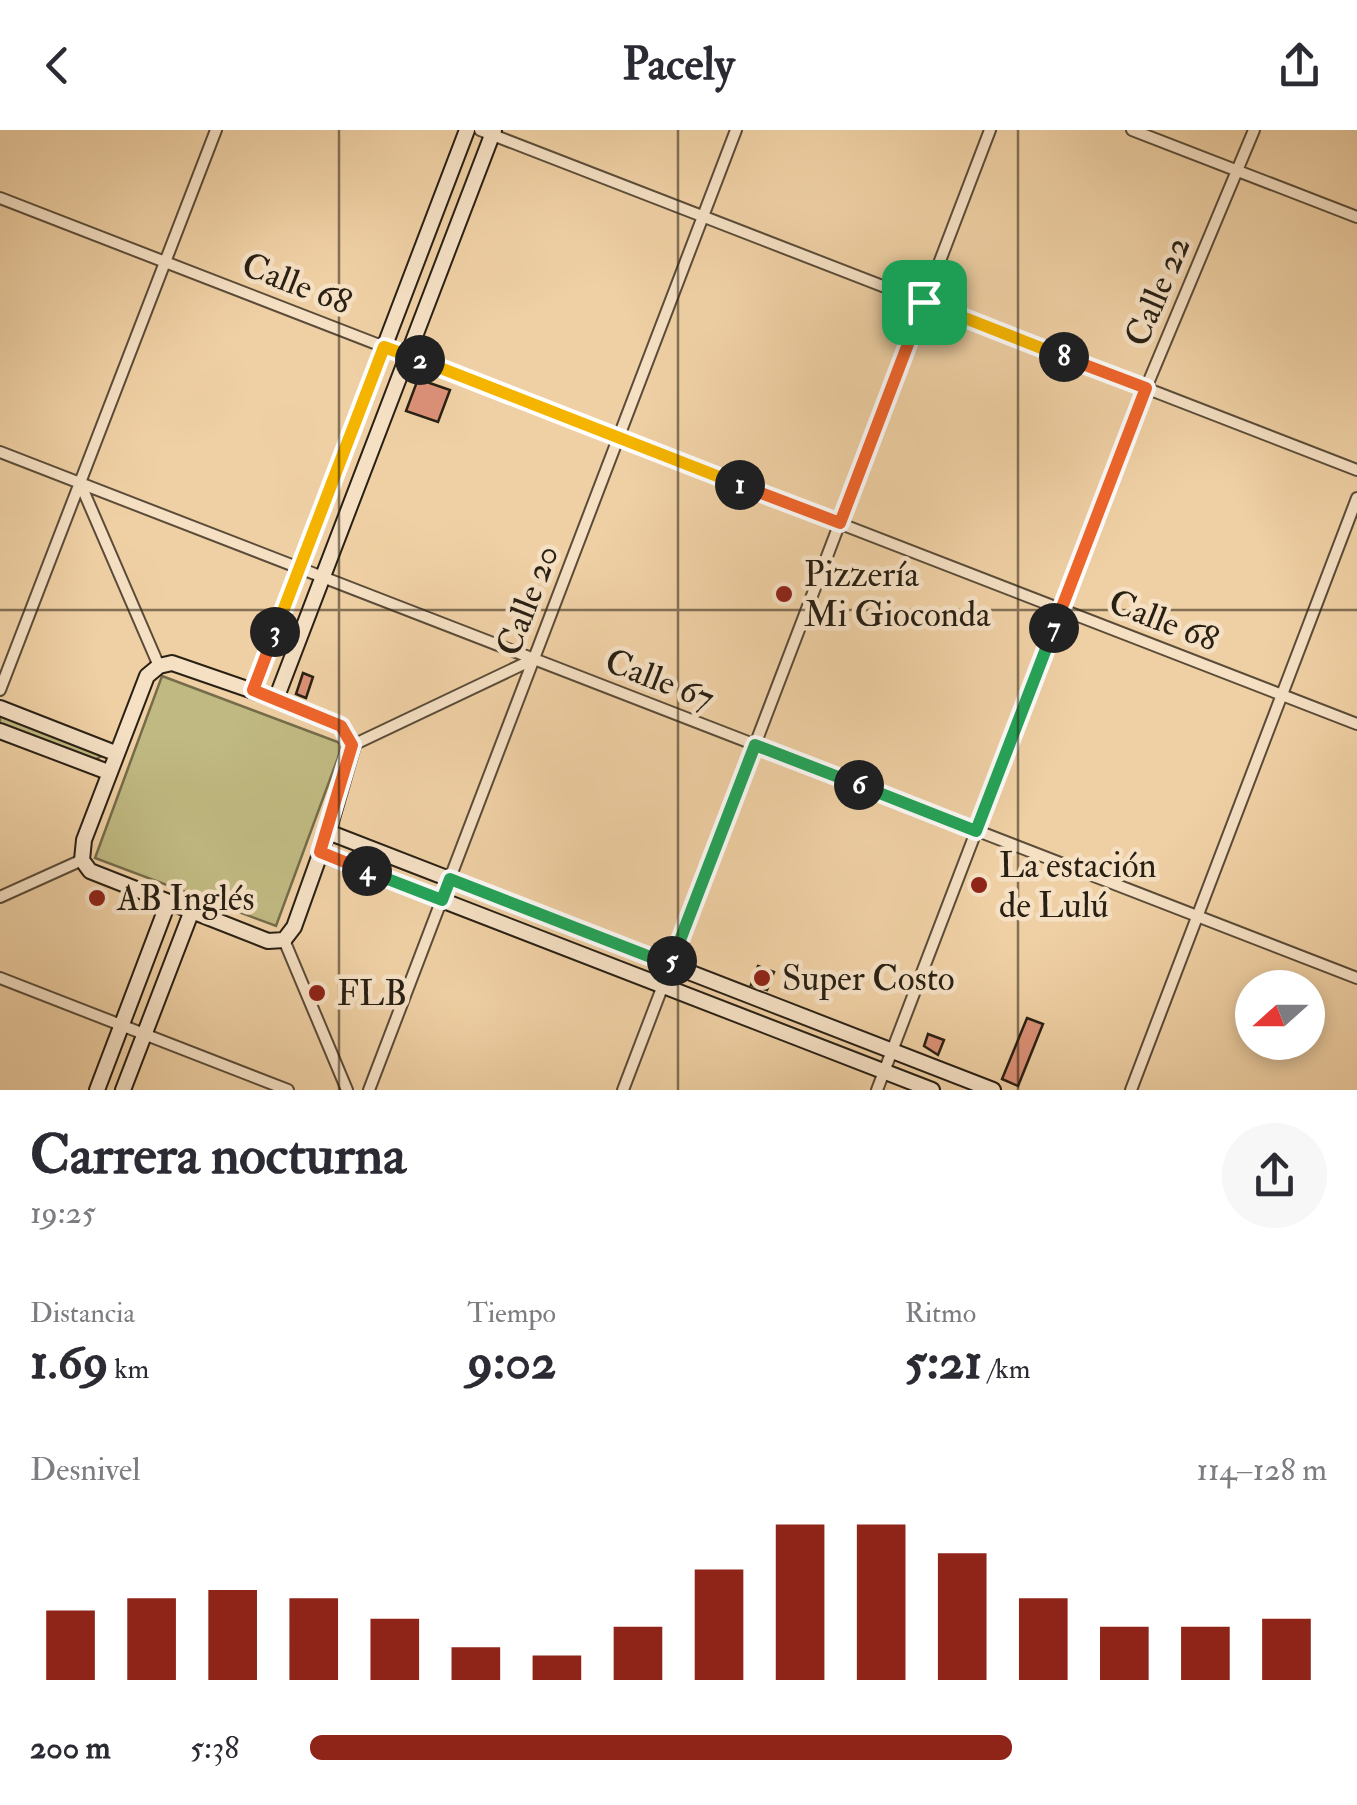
<!DOCTYPE html>
<html lang="es">
<meta charset="utf-8">
<style>
:root{--surface:#fff;--page:#f7f7f7;--text:#2b2b33;--muted:#7c7c81;--accent:#8f2418}
body{margin:0;font-family:"IM FELL Double Pica",serif;background:var(--page);color:var(--text);height:100vh;display:flex;flex-direction:column;font-size:38px;white-space:nowrap}
*{box-sizing:border-box;margin:0}
p{font-size:32px;color:var(--muted)}
.icon{flex:none;width:55px;height:55px;fill:none;stroke:currentColor;stroke-width:2;stroke-linecap:round;stroke-linejoin:round}
.map{position:relative;height:960px;overflow:hidden}
.details{display:flex;flex-direction:column;background:var(--surface);flex:1}
.details>*{flex:none}
.needle{width:65px;rotate:249deg}
.buttons{position:absolute;left:1235px;top:840px;display:grid;gap:20px}
.buttons a{display:grid;place-items:center;width:90px;height:90px;border-radius:50%;background:var(--surface);box-shadow:0 5px 15px #0003;font-size:50px}
.pin{position:absolute;display:grid;place-items:center;width:85px;height:85px;color:#fff;margin:-42px;border-radius:20px;box-shadow:0 5px 15px #0006}
.km{position:absolute;width:50px;height:50px;margin:-25px;border-radius:50%;background:#222;color:#fff;font-size:28px;line-height:50px;text-align:center}
.round{display:grid;place-items:center;flex:none;width:105px;height:105px;border-radius:52px;background:var(--page)}
.summary{display:flex;align-items:center;justify-content:space-between;height:170px;padding:0 30px}
h1{font-size:55px;font-weight:700;line-height:75px}
.figures{display:grid;grid-template-columns:repeat(3,1fr);gap:15px;height:170px;padding:10px 30px}
.figures div{display:grid;align-content:center}
.figures b{font-size:50px;font-weight:700}
.figures small{font-size:28px;font-weight:400}
.figures p{font-size:28px}
.chart{height:280px;padding:20px 30px}
.chart p{display:flex;justify-content:space-between}
.chart svg{width:100%;height:180px;margin-top:10px;stroke:var(--accent);stroke-width:6}
ul{padding:0 30px;list-style:none;font-size:32px}
li{display:grid;grid-template-columns:160px 120px 1fr;align-items:center;height:75px}
li i{height:25px;border-radius:12px;background:var(--accent)}
header{display:flex;justify-content:space-between;align-items:center;height:130px;padding:0 30px;background:var(--surface);font-size:45px;font-weight:700}
.map>svg:first-child{display:block}
.green{fill:#c0b981;stroke:#746c4a;stroke-width:2.5}
.building{fill:#dc9177;stroke:#292014;stroke-width:2.5}
.lines{fill:none;stroke-linecap:round;stroke-linejoin:round}
.minor-casing{stroke:#5a4c38;stroke-width:14}
.secondary-casing{stroke:#292014;stroke-width:18}
.minor{stroke:#f5e0c4;stroke-width:10}
.secondary{stroke:#f5e0c4;stroke-width:14}
.split-1-casing{stroke:#fff;stroke-width:20}
.split-2-casing{stroke:#fff;stroke-width:20}
.split-3-casing{stroke:#fff;stroke-width:20}
.split-4-casing{stroke:#fff;stroke-width:20}
.split-5-casing{stroke:#fff;stroke-width:20}
.split-6-casing{stroke:#fff;stroke-width:20}
.split-7-casing{stroke:#fff;stroke-width:20}
.split-8-casing{stroke:#fff;stroke-width:20}
.split-9-casing{stroke:#fff;stroke-width:20}
.split-1{stroke:#f0652b;stroke-width:12}
.split-2{stroke:#f5b400;stroke-width:12}
.split-3{stroke:#f5b400;stroke-width:12}
.split-4{stroke:#f0652b;stroke-width:12}
.split-5{stroke:#22a559;stroke-width:12}
.split-6{stroke:#22a559;stroke-width:12}
.split-7{stroke:#22a559;stroke-width:12}
.split-8{stroke:#f0652b;stroke-width:12}
.split-9{stroke:#f5b400;stroke-width:12}
.grid{fill:none;stroke:#292014;stroke-width:2.5;stroke-opacity:0.55}
.poi-dot{fill:#8f2418;stroke:#f5e0c4;stroke-width:4}
.labels{text-anchor:middle;stroke-width:9;stroke-linejoin:round;paint-order:stroke}
.street-label{font-size:35px;fill:#292014;stroke:#f5e0c4}
.poi-label{font-size:35px;fill:#292014;stroke:#f5e0c4;text-anchor:start}
</style>
<header><svg class="icon" aria-label="back" viewBox="0 0 24 24"><path d="M15 5l-7 7 7 7"/></svg>Pacely<svg class="icon" aria-label="share" viewBox="0 0 24 24"><path d="M12 15V3M7 8l5-5 5 5M5 13v7h14v-7"/></svg></header>
<div class="map">
<svg width="1357" height="960" viewBox="0 0 1357 960">
<rect width="100%" height="100%" fill="#efd0a4"/>
<filter id="stains"><feTurbulence type="fractalNoise" baseFrequency=".002" numOctaves="4"/><feColorMatrix values="0 0 0 0 .2 0 0 0 0 .09 0 0 0 0 .02 0 0 0 .5 -.17"/></filter>
<radialGradient id="worn" r=".72"><stop offset=".6" stop-color="#630" stop-opacity="0"/><stop offset="1" stop-color="#630" stop-opacity=".3"/></radialGradient>
<!-- green -->
<path class="green" d="M 162,546 L 343,614 L 276,796 L 95,728 Z
M 0,582 L 96,619 L 100,627 L 92,631 L 0,595 Z"/>
<!-- building -->
<path class="building" d="M 418,249 L 450,260 L 438,292 L 406,281 Z
M 303,543 L 313,547 L 306,568 L 296,564 Z
M 758,836 L 774,842 L 767,860 L 751,855 Z
M 1027,888 L 1043,894 L 1018,956 L 1002,949 Z
M 928,904 L 944,910 L 938,925 L 924,916 Z"/>
<g class="lines">
<!-- minor casing -->
<g class="minor-casing">
<path id="minor" d="M 480,0 L 1357,340
M 1132,0 L 1357,87
M 0,68 L 1357,594
M 0,322 L 1357,848
M 80,353 L 159,536
M 0,560 L 216,0
M 353,615 L 534,529
M 0,767 L 82,730
M 284,810 L 347,960
M 0,848 L 288,960
M 369,960 L 736,0
M 623,960 L 990,0
M 877,960 L 1146,258 L 1254,0
M 1131,960 L 1357,368"/>
</g>
<!-- secondary casing -->
<g class="secondary-casing">
<path id="secondary" d="M 172,533 L 253,561 L 341,596 L 353,615 L 328,702 L 294,797 L 284,810 L 268,811 L 90,741 L 82,730 L 84,710 L 147,546 L 159,536 Z
M 253,561 L 467,0
M 276,569 L 494,0
M 0,578 L 115,623
M 0,601 L 108,642
M 328,702 L 993,960
M 320,723 L 932,960
M 97,960 L 168,773
M 123,960 L 191,783"/>
</g>
<!-- minor -->
<use href="#minor" class="minor"/>
<!-- secondary -->
<use href="#secondary" class="secondary"/>
</g>
<g class="lines">
<!-- split-1 casing -->
<g class="split-1-casing">
<path id="split-1" d="M 740,355 L 840,393 L 924,172"/>
</g>
<!-- split-2 casing -->
<g class="split-2-casing">
<path id="split-2" d="M 420,230 L 740,355"/>
</g>
<!-- split-3 casing -->
<g class="split-3-casing">
<path id="split-3" d="M 275,502 L 384,217 L 420,230"/>
</g>
<!-- split-4 casing -->
<g class="split-4-casing">
<path id="split-4" d="M 275,502 L 253,560 L 341,596 L 352,615 L 320,722 L 367,741"/>
</g>
<!-- split-5 casing -->
<g class="split-5-casing">
<path id="split-5" d="M 367,741 L 442,770 L 450,749 L 671,835 L 672,831"/>
</g>
<!-- split-6 casing -->
<g class="split-6-casing">
<path id="split-6" d="M 672,831 L 755,615 L 859,655"/>
</g>
<!-- split-7 casing -->
<g class="split-7-casing">
<path id="split-7" d="M 859,655 L 976,701 L 1054,498"/>
</g>
<!-- split-8 casing -->
<g class="split-8-casing">
<path id="split-8" d="M 1054,498 L 1146,258 L 1064,227"/>
</g>
<!-- split-9 casing -->
<g class="split-9-casing">
<path id="split-9" d="M 924,172 L 1064,227"/>
</g>
<!-- split-1 -->
<use href="#split-1" class="split-1"/>
<!-- split-2 -->
<use href="#split-2" class="split-2"/>
<!-- split-3 -->
<use href="#split-3" class="split-3"/>
<!-- split-4 -->
<use href="#split-4" class="split-4"/>
<!-- split-5 -->
<use href="#split-5" class="split-5"/>
<!-- split-6 -->
<use href="#split-6" class="split-6"/>
<!-- split-7 -->
<use href="#split-7" class="split-7"/>
<!-- split-8 -->
<use href="#split-8" class="split-8"/>
<!-- split-9 -->
<use href="#split-9" class="split-9"/>
</g>
<!-- grid -->
<path class="grid" d="M 339,0 L 339,960M 678,0 L 678,960M 1018,0 L 1018,960M 0,480 L 1357,480"/>
<!-- markers -->
<g class="poi-dot">
<circle cx="784" cy="464" r="10"/>
<circle cx="979" cy="755" r="10"/>
<circle cx="97" cy="768" r="10"/>
<circle cx="762" cy="848" r="10"/>
<circle cx="317" cy="863" r="10"/>
</g>
<g class="labels">
<!-- street labels -->
<g class="street-label">
<text transform="translate(297 153) rotate(21)" y="12">Calle 68</text>
<text transform="translate(1157 161) rotate(-67)" y="12">Calle 22</text>
<text transform="translate(527 470) rotate(-69)" y="12">Calle 20</text>
<text transform="translate(1164 490) rotate(21)" y="12">Calle 68</text>
<text transform="translate(660 549) rotate(21)" y="12">Calle 67</text>
</g>
<!-- poi labels -->
<g class="poi-label">
<text x="804" y="456">Pizzería<tspan x="804" dy="40">Mi Gioconda</tspan></text>
<text x="999" y="747">La estación<tspan x="999" dy="40">de Lulú</tspan></text>
<text x="117" y="780">AB Inglés</text>
<text x="782" y="860">Super Costo</text>
<text x="337" y="875">FLB</text>
</g>
</g>
<rect width="100%" height="100%" filter="url(#stains)"/>
<rect width="100%" height="100%" fill="url(#worn)"/>
</svg>
<div class="buttons">
<a><svg class="needle" viewBox="-14 -14 28 28"><path d="M0-13l5 13h-10z" fill="#e53935"/><path d="M0 13l5-13h-10z" fill="#7c7c81"/></svg></a>
</div>
<div class="pin" style="left:924px;top:172px;background:#1e9e55"><svg class="icon" aria-label="arrive" viewBox="0 0 24 24"><path d="M6 21V4h12l-3 4 3 4H6"/></svg></div>
<b class="km" style="left:740px;top:355px">1</b>
<b class="km" style="left:420px;top:230px">2</b>
<b class="km" style="left:275px;top:502px">3</b>
<b class="km" style="left:367px;top:741px">4</b>
<b class="km" style="left:672px;top:831px">5</b>
<b class="km" style="left:859px;top:655px">6</b>
<b class="km" style="left:1054px;top:498px">7</b>
<b class="km" style="left:1064px;top:227px">8</b>
</div>
<section class="details">
<div class="summary"><div><h1>Carrera nocturna</h1><p>19:25</p></div><a class="round"><svg class="icon" aria-label="share" viewBox="0 0 24 24"><path d="M12 15V3M7 8l5-5 5 5M5 13v7h14v-7"/></svg></a></div>
<div class="figures">
<div><p>Distancia</p><b>1.69<small> km</small></b></div>
<div><p>Tiempo</p><b>9:02</b></div>
<div><p>Ritmo</p><b>5:21<small> /km</small></b></div>
</div>
<div class="chart"><p><span>Desnivel</span>114–128 m</p>
<svg viewBox="0 0 160 44" preserveAspectRatio="none"><path d="M5 44V27M15 44V24M25 44V22M35 44V24M45 44V29M55 44V36M65 44V38M75 44V31M85 44V17M95 44V6M105 44V6M115 44V13M125 44V24M135 44V31M145 44V31M155 44V29"/></svg>
</div>
<ul>
<li><b>200 m</b>5:38<i style="width:69%"></i></li>
</ul>
</section>
